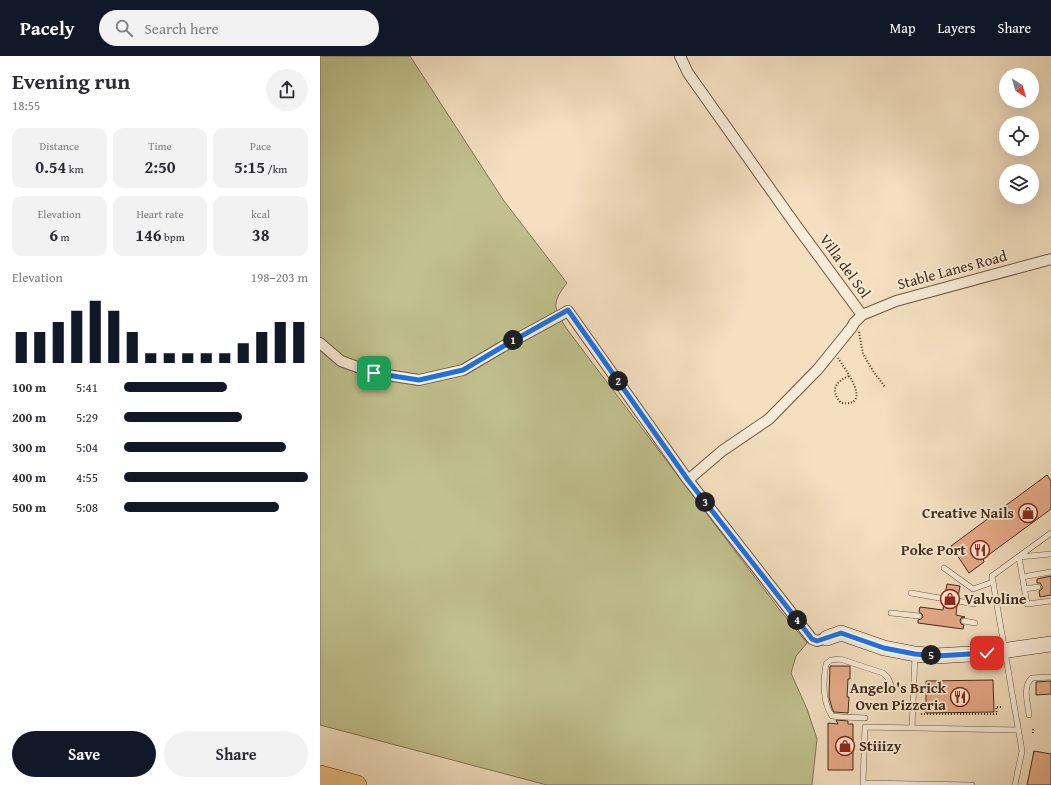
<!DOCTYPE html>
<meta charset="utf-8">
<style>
:root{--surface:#fff;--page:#f2f2f3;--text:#2b2b33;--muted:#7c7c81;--accent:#111827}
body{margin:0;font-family:"Gentium Book Plus",serif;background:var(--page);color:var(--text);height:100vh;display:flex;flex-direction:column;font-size:15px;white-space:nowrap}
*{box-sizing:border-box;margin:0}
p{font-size:13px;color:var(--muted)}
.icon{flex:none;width:22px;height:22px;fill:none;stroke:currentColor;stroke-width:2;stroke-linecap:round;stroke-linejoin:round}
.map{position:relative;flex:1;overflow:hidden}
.drawer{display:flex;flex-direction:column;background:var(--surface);width:320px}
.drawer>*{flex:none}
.needle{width:26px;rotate:143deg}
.buttons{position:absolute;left:679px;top:12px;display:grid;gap:8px}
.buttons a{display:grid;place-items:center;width:40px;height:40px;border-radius:50%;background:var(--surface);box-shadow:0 4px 16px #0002;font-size:20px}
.pin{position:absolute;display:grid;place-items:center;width:34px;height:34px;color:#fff;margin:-17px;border-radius:8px;box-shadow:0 2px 6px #0006}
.km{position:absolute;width:20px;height:20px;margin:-10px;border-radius:50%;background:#222;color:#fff;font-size:11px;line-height:20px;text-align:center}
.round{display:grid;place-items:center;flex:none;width:42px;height:42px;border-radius:21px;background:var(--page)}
.overview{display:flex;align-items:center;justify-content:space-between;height:68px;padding:0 12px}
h1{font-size:22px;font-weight:600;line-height:30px}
.stats{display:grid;grid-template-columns:repeat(3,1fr);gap:6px;height:68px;padding:4px 12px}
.stats div{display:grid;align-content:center;border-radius:10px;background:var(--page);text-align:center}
.stats b{font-size:17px;font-weight:600}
.stats small{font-size:11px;font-weight:400}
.stats p{font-size:11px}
.chart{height:112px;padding:8px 12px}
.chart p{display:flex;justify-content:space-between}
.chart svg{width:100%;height:72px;margin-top:4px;stroke:var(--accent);stroke-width:6}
.button{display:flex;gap:8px;margin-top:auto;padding:8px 12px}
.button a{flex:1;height:46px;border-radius:24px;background:var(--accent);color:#fff;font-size:16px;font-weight:600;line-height:46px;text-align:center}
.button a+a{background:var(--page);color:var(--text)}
ul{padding:0 12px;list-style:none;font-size:13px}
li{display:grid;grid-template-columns:64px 48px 1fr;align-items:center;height:30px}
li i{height:10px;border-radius:5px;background:var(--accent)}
header{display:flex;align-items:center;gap:24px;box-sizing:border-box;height:56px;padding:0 20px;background:var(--accent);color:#fff}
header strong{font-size:19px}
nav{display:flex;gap:22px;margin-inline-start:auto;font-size:14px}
.search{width:280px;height:36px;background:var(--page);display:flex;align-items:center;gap:10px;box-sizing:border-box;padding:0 14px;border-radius:22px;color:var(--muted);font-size:15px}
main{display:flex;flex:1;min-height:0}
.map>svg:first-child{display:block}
.green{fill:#c1c18f;stroke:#827652}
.building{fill:#e8ab8b;stroke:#422b16}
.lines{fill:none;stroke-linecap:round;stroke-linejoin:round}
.lane-casing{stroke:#6e5841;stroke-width:6}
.street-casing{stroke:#6e5841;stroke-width:12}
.secondary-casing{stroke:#422b16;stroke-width:16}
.highway-casing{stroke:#422b16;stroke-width:20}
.path{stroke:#422b16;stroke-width:2;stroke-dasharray:1 2;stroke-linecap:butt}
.lane{stroke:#f8ebd7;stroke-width:5}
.street{stroke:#f8ebd7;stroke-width:10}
.secondary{stroke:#f8ebd7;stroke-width:15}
.highway{stroke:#eac080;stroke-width:19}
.route-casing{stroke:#fff;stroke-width:8}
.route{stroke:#1a73e8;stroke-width:5}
.labels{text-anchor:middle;stroke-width:3.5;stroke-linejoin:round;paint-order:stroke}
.street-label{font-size:15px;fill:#422b16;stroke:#f8ebd7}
.poi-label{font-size:15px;font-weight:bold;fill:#422b16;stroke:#f8ebd7;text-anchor:end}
</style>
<header>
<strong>Pacely</strong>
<div class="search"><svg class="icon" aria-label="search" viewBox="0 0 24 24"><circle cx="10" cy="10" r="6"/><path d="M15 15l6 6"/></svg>Search here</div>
<nav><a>Map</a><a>Layers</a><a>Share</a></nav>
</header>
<main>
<section class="drawer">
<div class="overview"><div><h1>Evening run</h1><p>18:55</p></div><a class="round"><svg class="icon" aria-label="share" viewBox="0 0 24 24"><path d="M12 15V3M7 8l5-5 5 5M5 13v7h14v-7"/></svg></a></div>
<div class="stats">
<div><p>Distance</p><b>0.54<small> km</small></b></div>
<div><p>Time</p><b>2:50</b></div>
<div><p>Pace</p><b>5:15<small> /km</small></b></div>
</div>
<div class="stats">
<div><p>Elevation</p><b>6<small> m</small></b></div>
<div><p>Heart rate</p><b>146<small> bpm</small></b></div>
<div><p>kcal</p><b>38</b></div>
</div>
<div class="chart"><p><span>Elevation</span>198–203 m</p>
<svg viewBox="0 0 160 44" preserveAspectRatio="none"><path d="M5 44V25M15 44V25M25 44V19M35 44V12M45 44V6M55 44V12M65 44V25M75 44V38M85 44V38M95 44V38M105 44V38M115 44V38M125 44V32M135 44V25M145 44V19M155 44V19"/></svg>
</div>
<ul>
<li><b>100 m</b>5:41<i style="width:56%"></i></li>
<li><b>200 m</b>5:29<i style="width:64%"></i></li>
<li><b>300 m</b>5:04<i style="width:88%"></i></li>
<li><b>400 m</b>4:55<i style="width:100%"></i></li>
<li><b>500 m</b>5:08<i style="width:84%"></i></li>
</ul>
<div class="button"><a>Save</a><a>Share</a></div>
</section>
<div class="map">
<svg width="731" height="729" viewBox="0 0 731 729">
<rect width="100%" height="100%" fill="#f4e0c1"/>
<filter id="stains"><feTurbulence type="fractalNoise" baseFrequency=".005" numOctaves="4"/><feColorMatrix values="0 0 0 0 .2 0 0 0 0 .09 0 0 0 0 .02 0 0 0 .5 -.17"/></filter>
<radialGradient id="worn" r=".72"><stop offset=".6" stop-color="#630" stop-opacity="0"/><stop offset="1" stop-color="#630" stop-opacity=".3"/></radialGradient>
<!-- green -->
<path class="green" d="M 0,0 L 90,0 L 184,145 L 247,227 C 230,249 234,253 249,276 L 459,553 L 487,587 L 476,600 L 471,617 L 487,653 L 497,683 L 492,729 L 227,729 L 0,669 Z"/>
<!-- building -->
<path class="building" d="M 727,419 L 731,425 L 731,453 L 663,503 L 664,506 L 649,517 L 631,490 Z
M 731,520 L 731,539 L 720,541 L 719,535 L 722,533 L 722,530 L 720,527 L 717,527 L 717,523 Z
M 627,528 L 640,530 L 638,541 L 635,543 L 634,546 L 637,549 L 636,559 L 645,561 L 641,562 L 640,565 L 641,568 L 644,569 L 643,573 L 598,567 L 598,564 L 601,563 L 603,561 L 602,558 L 599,556 L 600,551 L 623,554 L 624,547 L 628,546 L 629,543 L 628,540 L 625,539 Z
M 510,610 L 530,610 L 530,623 L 528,623 L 527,641 L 529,641 L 528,657 L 514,656 L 512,652 L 509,641 Z
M 673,624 L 674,656 L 606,657 L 606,625 Z
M 731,625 L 731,638 L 716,639 L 716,626 Z
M 516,664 L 528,665 L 528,668 L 533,668 L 533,714 L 508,714 L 508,667 L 518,668 Z
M 714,695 L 731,698 L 731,729 L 707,729 Z"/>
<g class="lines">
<!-- lane casing -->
<g class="lane-casing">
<path id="lane" d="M 731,498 L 699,501 L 707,548 L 731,545
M 624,512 L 653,533 L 673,526
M 702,521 L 731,516
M 704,533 L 718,531
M 591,537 L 625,543
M 638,545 L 654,548
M 571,557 L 599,560
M 644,565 L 655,567
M 709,659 C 708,648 702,630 712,622 L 731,621
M 545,662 L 523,661 L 512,660 C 502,645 503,625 506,608 L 511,604 L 520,603 L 563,617 L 568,622 L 571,629
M 592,672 L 595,599
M 652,729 L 543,727 L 545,671 L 698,674
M 695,729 L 702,695 L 672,520 L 731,477"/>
</g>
<!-- street casing -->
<g class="street-casing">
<path id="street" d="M 360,0 L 368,17 L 475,168 L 542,259
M 0,287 L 21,305 L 54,317 L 99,324 L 143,314 L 182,291 L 248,255 L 368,424 L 492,583 L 497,585 L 507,582
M 368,424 L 402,395 L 449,363 L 498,313 L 532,271 L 534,267 L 542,259 L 576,245 L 731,203"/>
</g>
<!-- secondary casing -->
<g class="secondary-casing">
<path id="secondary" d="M 507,582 L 521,577 L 564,592 L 595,598 L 616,600 L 667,597 L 731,588"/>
</g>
<!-- highway casing -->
<g class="highway-casing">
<path id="highway" d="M 0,719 L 37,729"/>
</g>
<!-- path -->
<path class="path" d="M 539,276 L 543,298 L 553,315 L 565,331
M 518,302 C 525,313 554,351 521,347 C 510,334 515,326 529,320
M 601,658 L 677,658 L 676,651 L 681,651
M 713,673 L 713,678"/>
<!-- lane -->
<use href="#lane" class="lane"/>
<!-- street -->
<use href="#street" class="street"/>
<!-- secondary -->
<use href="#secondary" class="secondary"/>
<!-- highway -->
<use href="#highway" class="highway"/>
</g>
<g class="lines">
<!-- route casing -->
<g class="route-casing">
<path id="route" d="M 54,317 L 99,324 L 143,314 L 182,291 L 248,254 L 368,424 L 492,583 L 497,585 L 521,577 L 564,592 L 595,598 L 616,600 L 667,597"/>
</g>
<!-- route -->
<use href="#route" class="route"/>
</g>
<!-- icons -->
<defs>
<g id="shop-ring" transform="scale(1)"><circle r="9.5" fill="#f8ebd7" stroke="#8f2418" stroke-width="1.5"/><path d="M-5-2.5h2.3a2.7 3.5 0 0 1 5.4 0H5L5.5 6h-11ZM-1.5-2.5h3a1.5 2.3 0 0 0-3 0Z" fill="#8f2418"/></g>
<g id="restaurant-ring" transform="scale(1)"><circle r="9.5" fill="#f8ebd7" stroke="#8f2418" stroke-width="1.5"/><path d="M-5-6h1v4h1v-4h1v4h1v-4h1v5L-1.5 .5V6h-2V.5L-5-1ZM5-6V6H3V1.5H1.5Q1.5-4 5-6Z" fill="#8f2418"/></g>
</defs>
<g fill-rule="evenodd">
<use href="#shop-ring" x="708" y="457"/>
<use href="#restaurant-ring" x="660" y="494"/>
<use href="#shop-ring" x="630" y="543"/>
<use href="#restaurant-ring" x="640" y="641"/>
<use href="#shop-ring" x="525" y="690"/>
</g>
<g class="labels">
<!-- street labels -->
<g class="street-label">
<text transform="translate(525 210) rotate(54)" y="5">Villa del Sol</text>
<text transform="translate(632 214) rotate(-15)" y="5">Stable Lanes Road</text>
</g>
<!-- poi labels -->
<g class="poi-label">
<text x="694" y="462">Creative Nails</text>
<text x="646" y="499">Poke Port</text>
<text x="644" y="548" text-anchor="start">Valvoline</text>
<text x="626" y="637">Angelo's Brick<tspan x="626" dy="17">Oven Pizzeria</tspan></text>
<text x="539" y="695" text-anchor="start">Stiiizy</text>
</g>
</g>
<rect width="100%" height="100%" filter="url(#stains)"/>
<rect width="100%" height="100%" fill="url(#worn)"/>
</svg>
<div class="buttons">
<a><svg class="needle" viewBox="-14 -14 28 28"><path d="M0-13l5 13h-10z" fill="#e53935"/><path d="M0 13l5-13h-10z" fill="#7c7c81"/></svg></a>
<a><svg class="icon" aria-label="locate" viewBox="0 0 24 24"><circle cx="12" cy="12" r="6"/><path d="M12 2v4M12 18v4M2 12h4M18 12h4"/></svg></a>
<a><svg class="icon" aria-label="layers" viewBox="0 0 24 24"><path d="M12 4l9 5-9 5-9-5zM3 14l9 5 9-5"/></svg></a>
</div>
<div class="pin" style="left:54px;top:317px;background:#1e9e55"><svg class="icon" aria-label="arrive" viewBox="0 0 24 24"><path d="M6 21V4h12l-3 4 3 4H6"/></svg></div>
<div class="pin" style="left:667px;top:597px;background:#d93025"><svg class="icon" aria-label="check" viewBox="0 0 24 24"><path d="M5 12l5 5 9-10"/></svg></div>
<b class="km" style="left:193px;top:284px">1</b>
<b class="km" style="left:298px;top:325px">2</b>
<b class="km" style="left:385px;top:446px">3</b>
<b class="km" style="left:477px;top:564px">4</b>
<b class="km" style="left:611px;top:599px">5</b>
</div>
</main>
